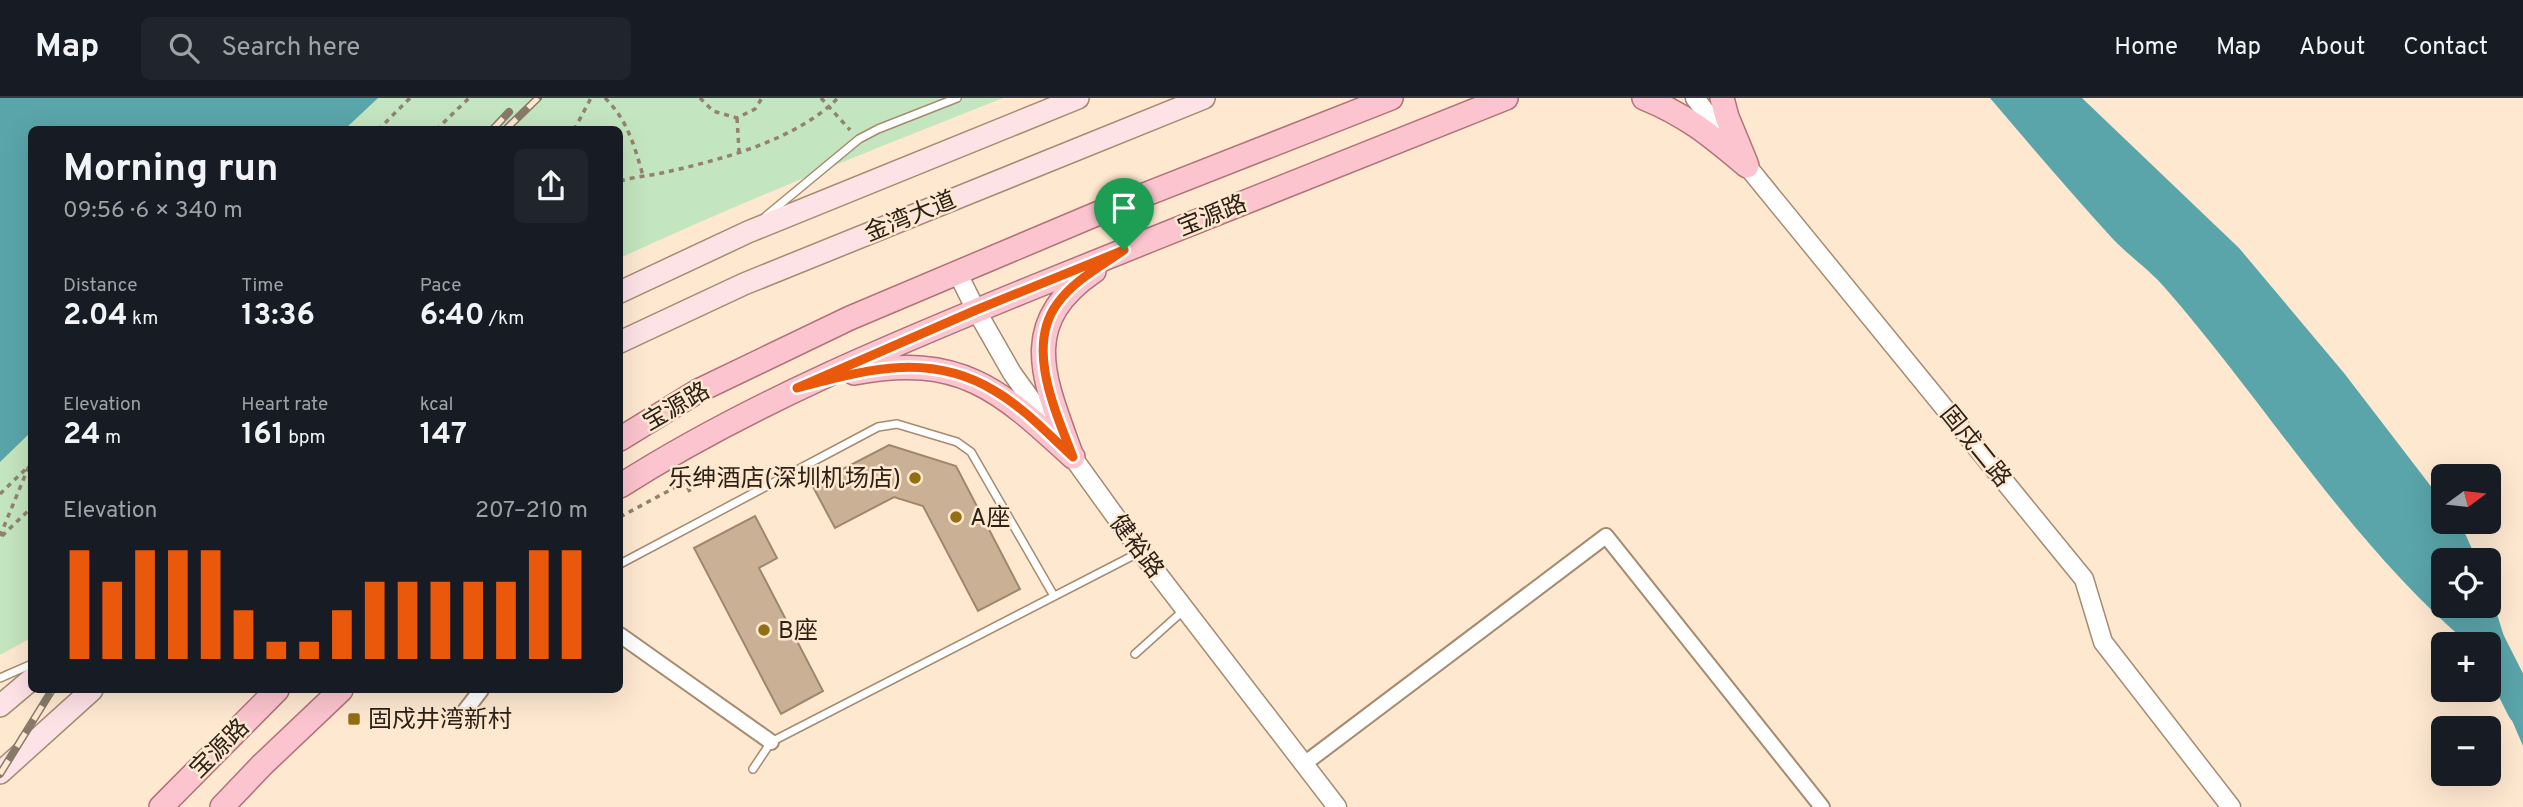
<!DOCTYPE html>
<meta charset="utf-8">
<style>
:root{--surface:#171b24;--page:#20242c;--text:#f1f3f6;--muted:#9ea1a6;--line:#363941;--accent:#ea580c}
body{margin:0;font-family:Overpass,"Noto Sans SC",sans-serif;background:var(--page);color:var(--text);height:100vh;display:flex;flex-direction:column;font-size:26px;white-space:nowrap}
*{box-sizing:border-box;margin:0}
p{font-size:23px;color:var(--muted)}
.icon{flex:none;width:38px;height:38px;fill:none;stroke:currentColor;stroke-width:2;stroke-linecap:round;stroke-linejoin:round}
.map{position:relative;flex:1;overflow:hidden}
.details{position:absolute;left:28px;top:28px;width:595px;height:567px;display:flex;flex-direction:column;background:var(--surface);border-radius:10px;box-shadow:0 7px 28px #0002}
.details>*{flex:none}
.needle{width:46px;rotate:75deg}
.fabs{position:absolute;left:2431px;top:366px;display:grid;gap:14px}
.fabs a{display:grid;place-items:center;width:70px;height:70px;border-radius:10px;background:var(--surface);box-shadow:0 7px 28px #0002;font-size:35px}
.pin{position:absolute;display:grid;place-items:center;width:60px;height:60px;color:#fff;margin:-72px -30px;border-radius:50% 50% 50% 0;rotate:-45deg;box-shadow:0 0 7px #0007}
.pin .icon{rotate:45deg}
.round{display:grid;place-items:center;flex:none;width:74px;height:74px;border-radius:10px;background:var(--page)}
.overview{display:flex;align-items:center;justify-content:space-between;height:119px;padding:0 35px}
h1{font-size:38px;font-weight:700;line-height:52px}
.stats{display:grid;grid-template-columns:repeat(3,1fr);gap:10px;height:119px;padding:7px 35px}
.stats div{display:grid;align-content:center}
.stats b{font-size:30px;font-weight:700}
.stats small{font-size:19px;font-weight:400}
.stats p{font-size:19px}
.chart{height:196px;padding:14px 35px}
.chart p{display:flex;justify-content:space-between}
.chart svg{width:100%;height:126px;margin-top:7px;stroke:var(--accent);stroke-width:6}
header{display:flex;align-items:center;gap:42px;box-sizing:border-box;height:98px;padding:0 35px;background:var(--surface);border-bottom:2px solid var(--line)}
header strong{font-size:33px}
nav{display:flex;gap:38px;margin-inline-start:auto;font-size:24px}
.search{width:490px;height:63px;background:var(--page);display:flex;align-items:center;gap:18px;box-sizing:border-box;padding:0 24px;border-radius:10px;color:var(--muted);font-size:26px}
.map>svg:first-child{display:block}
.green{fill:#c3e5bf}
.water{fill:#5aa5aa}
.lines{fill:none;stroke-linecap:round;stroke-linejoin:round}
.river{stroke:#5aa5aa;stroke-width:32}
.building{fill:#cab094;stroke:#a0876c;stroke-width:2}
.service-casing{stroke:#a58b70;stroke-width:10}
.minor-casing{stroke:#a58b70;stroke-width:18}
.tertiary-casing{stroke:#a58b70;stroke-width:21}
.secondary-casing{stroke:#a58b70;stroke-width:24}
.primary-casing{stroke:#b17278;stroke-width:26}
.path{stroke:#928271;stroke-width:3.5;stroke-dasharray:5 5;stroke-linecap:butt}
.service{stroke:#fff;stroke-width:7}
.minor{stroke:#fff;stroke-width:14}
.tertiary{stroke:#fff;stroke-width:18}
.secondary{stroke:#fde2e6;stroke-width:21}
.primary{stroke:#fbc4ce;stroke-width:23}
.rail-casing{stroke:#897969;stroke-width:8}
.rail{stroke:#fee8d0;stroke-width:5;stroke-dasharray:16;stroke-linecap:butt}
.route-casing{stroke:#fff;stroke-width:14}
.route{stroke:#ea580c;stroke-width:9}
.poi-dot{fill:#926e15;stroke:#fee8d0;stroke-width:2.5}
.labels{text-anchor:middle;stroke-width:5;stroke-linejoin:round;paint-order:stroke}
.street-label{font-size:24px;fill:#2c2217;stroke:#fee8d0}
.poi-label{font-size:24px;fill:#2c2217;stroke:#fee8d0;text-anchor:start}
</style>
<header>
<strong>Map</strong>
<div class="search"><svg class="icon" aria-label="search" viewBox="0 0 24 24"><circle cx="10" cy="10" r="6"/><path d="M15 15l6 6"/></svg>Search here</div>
<nav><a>Home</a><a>Map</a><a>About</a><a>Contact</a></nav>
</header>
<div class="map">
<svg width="2523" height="709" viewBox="0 0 2523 709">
<rect width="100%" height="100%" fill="#fee8d0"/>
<!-- green -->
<path class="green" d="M 301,0 L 1003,0 C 874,51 745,102 620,160 L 620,32 L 259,32 Z
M 31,211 L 31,540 L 0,557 L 0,236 Z"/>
<!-- water -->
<path class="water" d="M 0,0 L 378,0 L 345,31 L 32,32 L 31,334 L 0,364 Z
M 1990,0 L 2082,0 L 2239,150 L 2344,275 L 2443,404 L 2443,424 L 2458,424 L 2463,431 L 2477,462 L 2443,462 L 2443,508 L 2488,508 L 2489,490 L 2505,542 L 2489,551 L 2488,546 L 2469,546 C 2350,445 2268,308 2166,191 C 2150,172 2129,158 2112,140 C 2070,94 2030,47 1990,0 Z
M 2516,573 L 2523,579 L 2523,648 L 2499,592 L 2500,585 L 2506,576 Z"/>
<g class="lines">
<!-- river -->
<path class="river" d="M 2468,508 L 2480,526 L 2523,611"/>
</g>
<!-- building -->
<path class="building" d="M 889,347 L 956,368 L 1020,491 L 978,513 L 923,408 L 894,399 L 835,430 L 812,387 Z
M 755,418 L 777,460 L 759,470 L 823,593 L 781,616 L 694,450 Z"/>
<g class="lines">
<!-- service casing -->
<g class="service-casing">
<path id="service" d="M 766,118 L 859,41 L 878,31 L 957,0
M 620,466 L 878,329 L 897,326 L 957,344 L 971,354 L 1054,498
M 1135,556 L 1184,512
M 0,580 L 32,566
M 753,671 L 771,644 L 1140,454"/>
</g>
<!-- minor casing -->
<g class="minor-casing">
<path id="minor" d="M 620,537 L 771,644
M 458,622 L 481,592
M 1304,666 L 1606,438 L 1822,709"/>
</g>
<!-- tertiary casing -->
<g class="tertiary-casing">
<path id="tertiary" d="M 1695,0 L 1747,68 L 2084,481 L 2103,544 L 2231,709
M 957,174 L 976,212 L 1012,275 L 1141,454 L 1337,709"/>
</g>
<!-- secondary casing -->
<g class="secondary-casing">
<path id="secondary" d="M 620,194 L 748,134 L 1078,0
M 620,244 L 744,186 L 1204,0
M 0,608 L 32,581
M 0,675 L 92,592"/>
</g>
<!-- primary casing -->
<g class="primary-casing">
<path id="primary" d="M 1644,0 C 1688,18 1711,38 1747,68
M 1722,0 L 1727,19 L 1746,65
M 854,275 C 960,255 999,291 1073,359
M 620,341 L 698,293 L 850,220 L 1106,112 L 1391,0
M 1071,356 C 1045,283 1016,226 1094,173
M 620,388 C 749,306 892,247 1034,189 C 1191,125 1349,63 1506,0
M 161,709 L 277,592
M 222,709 L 262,667 L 341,592"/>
</g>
<!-- path -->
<path class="path" d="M 605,0 C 627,21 635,49 643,78
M 700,0 L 713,13 L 737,20 L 755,11 L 762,0
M 821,0 L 850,32
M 737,20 L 739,53
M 378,32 L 410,0
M 436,32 L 469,0
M 574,32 L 591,0
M 620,83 C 633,79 648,78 662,75 C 720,62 795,43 838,0
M 620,311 L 620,312
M 0,396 L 32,365
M 620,419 L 685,384 L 692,398
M 0,438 L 29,368
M 2,438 L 32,409"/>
<!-- service -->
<use href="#service" class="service"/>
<!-- minor -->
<use href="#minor" class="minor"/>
<!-- tertiary -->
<use href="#tertiary" class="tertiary"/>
<!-- secondary -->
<use href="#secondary" class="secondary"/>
<!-- primary -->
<use href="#primary" class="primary"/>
<!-- rail casing -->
<g class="rail-casing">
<path id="rail" d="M 492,32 L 509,14
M 505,32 L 538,0
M 0,676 L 52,592"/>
</g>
<!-- rail -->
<use href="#rail" class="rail"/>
</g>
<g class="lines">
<!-- route casing -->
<g class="route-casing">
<path id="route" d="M 1124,152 C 1101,168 1073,183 1057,206 C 1025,250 1056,314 1073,359 C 1048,336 1024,310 995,293 C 929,253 866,272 797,290 L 976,212 Z"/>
</g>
<!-- route -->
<use href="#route" class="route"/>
</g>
<!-- markers -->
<g class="poi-dot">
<circle cx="915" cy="380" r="7"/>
<circle cx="956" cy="419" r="7"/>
<circle cx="764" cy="532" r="7"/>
<rect x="347" y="614" width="14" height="14" rx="3.5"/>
</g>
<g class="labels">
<!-- street labels -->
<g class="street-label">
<text transform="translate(1212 117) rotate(-22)" y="8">宝源路</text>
<text transform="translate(910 118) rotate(-22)" y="8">金湾大道</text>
<text transform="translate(676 308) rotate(-30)" y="8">宝源路</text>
<text transform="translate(1976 348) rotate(51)" y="8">固戍二路</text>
<text transform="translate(1137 448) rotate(53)" y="8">健裕路</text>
<text transform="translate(219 650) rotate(-45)" y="8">宝源路</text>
</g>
<!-- poi labels -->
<g class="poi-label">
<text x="901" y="388" text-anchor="end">乐绅酒店(深圳机场店)</text>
<text x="970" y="427">A座</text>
<text x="778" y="540">B座</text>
<text x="368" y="629">固戍井湾新村</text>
</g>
</g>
</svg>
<div class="fabs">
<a><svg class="needle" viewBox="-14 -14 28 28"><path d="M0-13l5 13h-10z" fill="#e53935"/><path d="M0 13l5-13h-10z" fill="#9ea1a6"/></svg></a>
<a><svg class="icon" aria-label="locate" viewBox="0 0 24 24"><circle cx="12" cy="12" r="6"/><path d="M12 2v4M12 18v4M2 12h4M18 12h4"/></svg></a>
<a>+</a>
<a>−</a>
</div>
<div class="pin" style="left:1124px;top:152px;background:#1e9e55"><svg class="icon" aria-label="arrive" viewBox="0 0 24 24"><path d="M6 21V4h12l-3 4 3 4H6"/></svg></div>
<section class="details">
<div class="overview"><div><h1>Morning run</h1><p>09:56 · 6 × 340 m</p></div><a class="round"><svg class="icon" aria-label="share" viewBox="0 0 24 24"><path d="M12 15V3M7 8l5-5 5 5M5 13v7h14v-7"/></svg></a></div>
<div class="stats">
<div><p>Distance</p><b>2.04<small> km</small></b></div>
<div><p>Time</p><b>13:36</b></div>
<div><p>Pace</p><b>6:40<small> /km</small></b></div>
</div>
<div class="stats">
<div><p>Elevation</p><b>24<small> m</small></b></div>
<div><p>Heart rate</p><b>161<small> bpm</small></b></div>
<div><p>kcal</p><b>147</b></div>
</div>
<div class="chart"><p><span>Elevation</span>207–210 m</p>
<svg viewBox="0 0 160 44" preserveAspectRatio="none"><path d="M5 44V6M15 44V17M25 44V6M35 44V6M45 44V6M55 44V27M65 44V38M75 44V38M85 44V27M95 44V17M105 44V17M115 44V17M125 44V17M135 44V17M145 44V6M155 44V6"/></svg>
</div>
</section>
</div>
